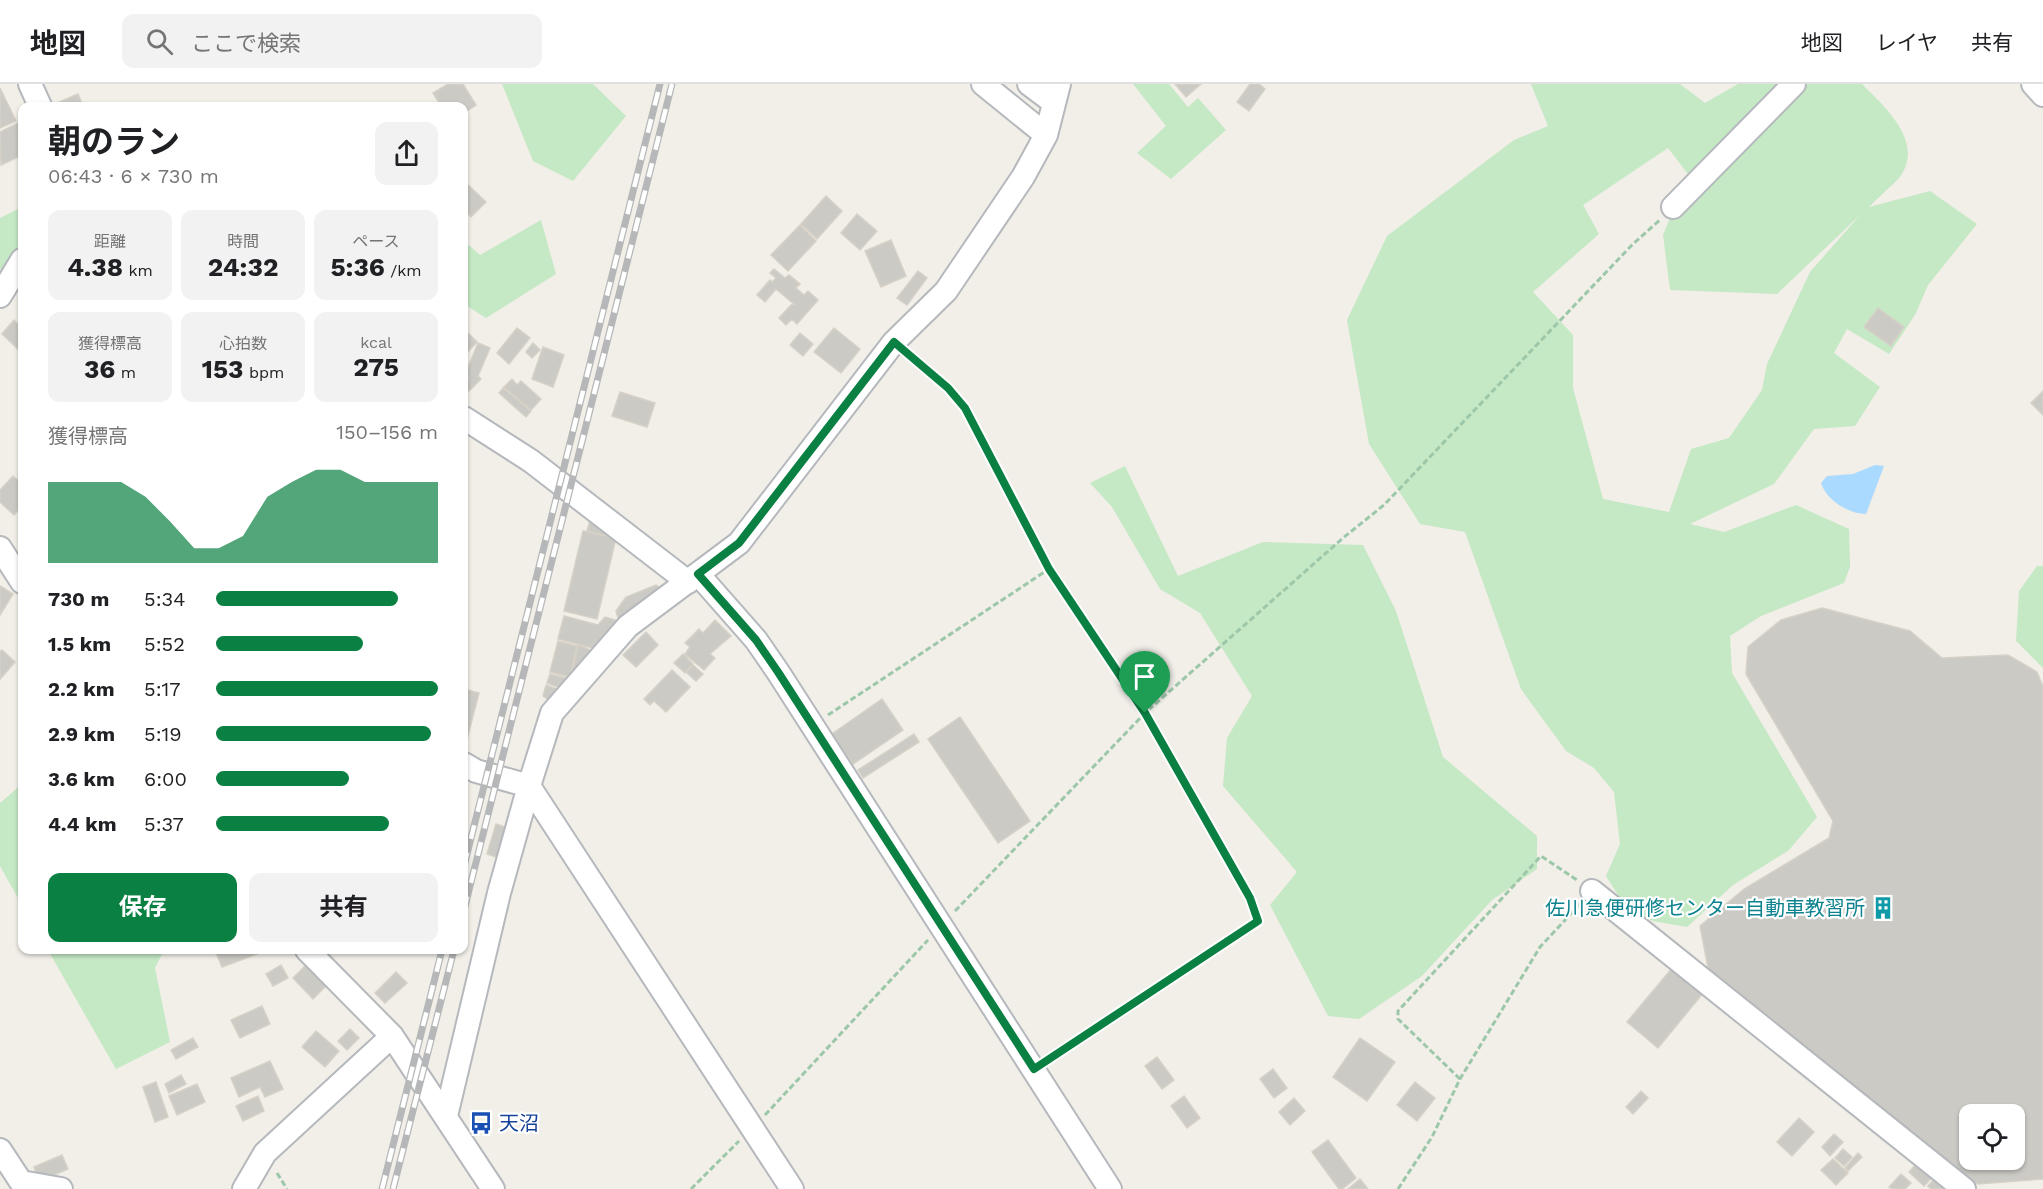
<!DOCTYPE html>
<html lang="ja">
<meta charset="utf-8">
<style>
:root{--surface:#fff;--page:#f2f2f2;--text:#202124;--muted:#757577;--line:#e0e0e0;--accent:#0b8043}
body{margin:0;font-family:"Work Sans","Noto Sans JP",sans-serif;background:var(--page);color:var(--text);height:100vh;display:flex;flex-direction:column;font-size:22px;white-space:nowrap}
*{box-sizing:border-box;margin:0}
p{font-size:20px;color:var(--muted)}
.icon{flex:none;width:33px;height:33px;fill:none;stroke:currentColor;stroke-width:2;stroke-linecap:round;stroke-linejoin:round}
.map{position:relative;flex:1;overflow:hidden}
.side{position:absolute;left:18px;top:18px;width:450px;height:852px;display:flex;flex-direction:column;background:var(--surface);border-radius:12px;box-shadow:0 2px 4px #0004}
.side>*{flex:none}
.buttons{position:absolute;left:1959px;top:1020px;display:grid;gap:12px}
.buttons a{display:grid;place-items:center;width:66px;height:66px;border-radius:12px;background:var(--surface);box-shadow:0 2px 4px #0004;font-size:30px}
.pin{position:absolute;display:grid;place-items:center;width:51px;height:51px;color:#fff;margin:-62px -26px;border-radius:50% 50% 50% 0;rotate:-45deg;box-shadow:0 0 6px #0007}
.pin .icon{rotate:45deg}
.round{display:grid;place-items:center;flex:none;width:63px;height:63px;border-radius:12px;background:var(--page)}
.head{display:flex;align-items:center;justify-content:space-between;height:102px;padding:0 30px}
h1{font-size:33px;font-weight:700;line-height:45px}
.metrics{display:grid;grid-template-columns:repeat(3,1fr);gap:9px;height:102px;padding:6px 30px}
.metrics div{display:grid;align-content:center;border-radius:12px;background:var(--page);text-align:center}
.metrics b{font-size:26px;font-weight:700}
.metrics small{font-size:16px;font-weight:400}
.metrics p{font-size:16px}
.chart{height:168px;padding:12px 30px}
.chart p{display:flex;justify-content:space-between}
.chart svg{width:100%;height:108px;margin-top:6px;fill:var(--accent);opacity:.7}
.cta{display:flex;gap:12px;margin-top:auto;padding:12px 30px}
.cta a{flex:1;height:69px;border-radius:12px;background:var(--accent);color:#fff;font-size:24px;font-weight:700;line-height:69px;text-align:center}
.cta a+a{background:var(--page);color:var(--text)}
ul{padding:0 30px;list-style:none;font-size:20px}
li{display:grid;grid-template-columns:96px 72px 1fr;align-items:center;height:45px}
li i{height:15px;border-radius:8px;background:var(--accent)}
header{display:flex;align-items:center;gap:36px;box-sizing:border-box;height:84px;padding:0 30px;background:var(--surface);border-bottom:2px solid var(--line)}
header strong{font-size:28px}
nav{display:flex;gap:33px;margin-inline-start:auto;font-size:21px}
.search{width:420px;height:54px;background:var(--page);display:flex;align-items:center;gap:15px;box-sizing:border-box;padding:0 21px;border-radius:12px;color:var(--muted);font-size:22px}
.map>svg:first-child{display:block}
.green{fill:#c5e8c5;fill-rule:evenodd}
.water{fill:#aadaff}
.building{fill:#cccac5;stroke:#d6d1c6;stroke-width:1.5;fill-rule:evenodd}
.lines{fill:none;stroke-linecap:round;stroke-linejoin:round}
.minor-casing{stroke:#b5b8bc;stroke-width:26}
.path{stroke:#9cc7a9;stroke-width:3;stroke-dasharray:6 3;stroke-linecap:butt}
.minor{stroke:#fff;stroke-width:22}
.rail-casing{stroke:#b6b7b8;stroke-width:7}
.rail{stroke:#fff;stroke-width:4.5;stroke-dasharray:14;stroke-linecap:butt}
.route-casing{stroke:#fff;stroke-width:12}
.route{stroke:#0b8043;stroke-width:8}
.labels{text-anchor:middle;stroke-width:4.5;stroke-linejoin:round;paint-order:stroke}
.culture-label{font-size:20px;fill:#0d838f;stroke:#fff;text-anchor:end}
.transit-label{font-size:20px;fill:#164399;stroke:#fff;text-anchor:start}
</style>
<header>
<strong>地図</strong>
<div class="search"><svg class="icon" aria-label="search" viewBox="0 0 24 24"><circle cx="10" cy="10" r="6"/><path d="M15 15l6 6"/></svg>ここで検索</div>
<nav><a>地図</a><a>レイヤ</a><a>共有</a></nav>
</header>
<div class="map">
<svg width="2043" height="1105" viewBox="0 0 2043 1105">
<rect width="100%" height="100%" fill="#f1efe8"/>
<!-- green -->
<path class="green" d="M 502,0 L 593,0 L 626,32 L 573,97 L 533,77 Z
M 1133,0 L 1169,0 L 1188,23 L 1198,14 L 1226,46 L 1171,95 L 1137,69 L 1166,42 Z
M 1531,0 L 1680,0 L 1705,19 L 1738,0 L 1862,0 C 1885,23 1926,59 1899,94 C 1890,104 1878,113 1869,123 L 1930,107 L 1977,140 L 1928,201 L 1915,231 L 1889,270 L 1847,245 L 1834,269 L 1880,303 L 1855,342 L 1814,345 L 1774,400 L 1690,440 L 1724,448 L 1796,421 L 1849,445 L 1850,483 L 1844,499 L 1761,532 L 1730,552 L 1732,589 L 1817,733 L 1789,766 L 1733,801 L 1687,843 L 1653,837 L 1628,827 L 1606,792 L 1620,760 L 1614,708 L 1594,684 L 1566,667 L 1521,605 L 1465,448 L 1420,440 L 1369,360 L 1347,236 L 1387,152 L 1514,56 L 1548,42 ZM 1668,64 L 1688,90 L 1663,151 L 1670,206 L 1777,210 L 1860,131 L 1810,188 L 1767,280 L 1762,306 L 1729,354 L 1691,365 L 1669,428 L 1603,415 L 1573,304 L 1573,251 L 1533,208 L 1599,150 L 1583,121 Z
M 22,123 L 22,191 L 0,185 L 0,134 Z
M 541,136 L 556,190 L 486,234 L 464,220 L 464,157 L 480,171 Z
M 1125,382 L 1178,492 L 1263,458 L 1363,461 L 1396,527 L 1443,673 L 1537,752 L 1537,785 L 1492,816 L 1422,892 L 1359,935 L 1328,932 L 1270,821 L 1297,788 L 1223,702 L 1227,654 L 1252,612 L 1200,529 L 1160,505 L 1112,423 L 1090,399 Z
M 2037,482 L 2043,482 L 2043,584 L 2016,557 L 2019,507 Z
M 22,700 L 22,821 L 0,782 L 0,719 Z
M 48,866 L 164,866 L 155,884 L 170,958 L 116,985 Z"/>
<!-- water -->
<path class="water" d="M 1875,381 L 1884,382 L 1866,430 C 1849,430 1826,416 1821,399 L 1827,392 L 1853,390 Z"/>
<!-- building -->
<path class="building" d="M 448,0 L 463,0 L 476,21 L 464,29 L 464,22 L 441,22 L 433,9 Z
M 1175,0 L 1201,0 L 1186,13 Z
M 1250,0 L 1259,0 L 1265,5 L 1249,27 L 1237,18 Z
M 0,4 L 16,37 L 0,44 Z
M 78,10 L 83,22 L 50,22 Z
M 22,37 L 22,50 L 18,52 L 22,71 L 1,81 L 0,48 Z
M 464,97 L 486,118 L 471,133 L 464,125 Z
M 826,112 L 842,127 L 817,155 L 801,140 Z
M 857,130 L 877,147 L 860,166 L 841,149 Z
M 800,141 L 816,157 L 788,187 L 771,171 Z
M 891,156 L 906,192 L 881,203 L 865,167 Z
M 774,185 L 785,194 L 789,191 L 800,200 L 796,204 L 804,211 L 808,207 L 818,216 L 797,240 L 792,235 L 786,241 L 779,234 L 791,221 L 795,221 L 776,205 L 765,218 L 757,211 L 770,196 L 772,198 L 776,194 L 770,189 Z
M 918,187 L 927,194 L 907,221 L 897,214 Z
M 1878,224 L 1904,243 L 1891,262 L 1864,243 Z
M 14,236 L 22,244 L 22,269 L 2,250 Z
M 517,244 L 530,254 L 509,280 L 497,269 Z
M 834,244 L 860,265 L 841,289 L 814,268 Z
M 466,247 L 477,258 L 464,272 L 464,249 Z
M 800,249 L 813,260 L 803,272 L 790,261 Z
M 478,259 L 490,264 L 478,292 L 481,295 L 469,307 L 464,302 L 469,293 L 465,291 Z
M 533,259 L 540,266 L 532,274 L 526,268 Z
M 543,263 L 564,271 L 553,303 L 532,295 Z
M 512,295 L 517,301 L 521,297 L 541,315 L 531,326 L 504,303 Z
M 503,304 L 531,327 L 526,333 L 499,309 Z
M 2043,307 L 2043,331 L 2031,319 Z
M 620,308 L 655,319 L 647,343 L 612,332 Z
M 13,392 L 22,400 L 22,422 L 14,431 L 0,418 L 0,406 Z
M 592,430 L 615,454 L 587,447 Z
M 583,447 L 616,454 L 597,535 L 564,527 Z
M 656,501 L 662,505 L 622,536 L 618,534 L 616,527 L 626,513 Z
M 0,502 L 13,510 L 0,531 Z
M 1822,524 L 1910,547 L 1942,574 L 2008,571 L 2037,588 L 2043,603 L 2043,1095 L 1978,1100 L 1709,889 L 1700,842 L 1744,805 L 1829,754 L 1833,737 L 1746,590 L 1748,563 L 1781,536 ZM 1970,1030 L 2014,1030 L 2014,1076 L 1970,1076 Z
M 564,532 L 598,541 L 605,533 L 619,537 L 592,564 L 558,555 Z
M 715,536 L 731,552 L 710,570 L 715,574 L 704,586 L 685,570 L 690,563 L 685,559 L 699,545 L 703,549 Z
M 646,548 L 658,561 L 636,583 L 623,571 Z
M 558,557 L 577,562 L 570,593 L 550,588 Z
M 578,561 L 593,567 L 572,590 Z
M 2,566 L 15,578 L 0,595 L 0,568 Z
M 683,570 L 693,580 L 685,589 L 674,579 Z
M 693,581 L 703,590 L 696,597 L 686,588 Z
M 672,586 L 690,603 L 666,628 L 654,617 L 650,621 L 644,615 Z
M 550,590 L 570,595 L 563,605 L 547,599 Z
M 546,601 L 562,607 L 552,618 L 543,612 Z
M 464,605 L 479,609 L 465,663 L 464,662 Z
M 882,615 L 903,646 L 853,680 L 832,650 Z
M 960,633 L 1030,737 L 998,759 L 928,655 Z
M 914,650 L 919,658 L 863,694 L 858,686 Z
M 496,740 L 508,744 L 499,774 L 487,770 Z
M 215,866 L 256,866 L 257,870 L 222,883 Z
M 1678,877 L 1708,903 L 1658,964 L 1627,938 Z
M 281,881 L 288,894 L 273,902 L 266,890 Z
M 306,881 L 326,902 L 313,915 L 293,894 Z
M 396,888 L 407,899 L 385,919 L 375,909 Z
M 262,922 L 270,940 L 240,954 L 231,936 Z
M 350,945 L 359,954 L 347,966 L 338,957 Z
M 316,947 L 339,967 L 325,983 L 302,963 Z
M 193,954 L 198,963 L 176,975 L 171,966 Z
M 1360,954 L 1395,978 L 1367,1017 L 1333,993 Z
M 1157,973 L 1174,996 L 1162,1005 L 1145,982 Z
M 270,977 L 283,1005 L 265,1013 L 260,1003 L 239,1013 L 231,994 Z
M 1273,985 L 1287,1004 L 1274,1014 L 1260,995 Z
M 181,991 L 186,1000 L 169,1009 L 165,1000 Z
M 156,998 L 168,1033 L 155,1038 L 143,1003 Z
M 1415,998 L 1435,1014 L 1417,1037 L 1397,1021 Z
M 197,1000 L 205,1018 L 177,1031 L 169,1012 Z
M 1641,1007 L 1648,1014 L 1633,1030 L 1626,1023 Z
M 258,1012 L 264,1027 L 243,1037 L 236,1022 Z
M 1184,1012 L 1200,1034 L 1187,1044 L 1171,1022 Z
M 1294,1014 L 1305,1027 L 1290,1041 L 1279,1028 Z
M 1799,1034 L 1814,1048 L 1792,1072 L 1777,1058 Z
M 1834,1050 L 1843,1058 L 1830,1072 L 1822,1063 Z
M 1328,1056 L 1356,1094 L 1342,1105 L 1339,1105 L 1312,1068 Z
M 1843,1065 L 1852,1073 L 1844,1082 L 1835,1074 Z
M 1858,1069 L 1862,1073 L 1848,1087 L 1845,1084 Z
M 62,1071 L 68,1085 L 39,1097 L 34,1083 Z
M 1833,1075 L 1848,1089 L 1836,1101 L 1821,1086 Z
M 1920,1076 L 1935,1090 L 1924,1102 L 1909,1088 Z
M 1901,1090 L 1911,1099 L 1905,1105 L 1892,1105 L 1889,1103 Z
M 1937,1092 L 1951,1105 L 1931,1105 L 1928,1102 Z
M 1360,1095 L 1368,1105 L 1348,1105 Z"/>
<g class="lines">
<!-- minor casing -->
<g class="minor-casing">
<path id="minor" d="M 30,0 L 40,22
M 983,0 L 1046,51
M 1029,0 L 1053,18
M 2033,0 L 2043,11
M 1673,123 L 1794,0
M 0,212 L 22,176
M 464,334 L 531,377 L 688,498
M 0,464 L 22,498
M 698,490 L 756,556 L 778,588 L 1110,1105
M 464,680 L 476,687 L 529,702 L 792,1105
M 1592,807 L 1964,1105
M 307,866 L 392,952 L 493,1105
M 446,1032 L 499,809 L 529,702 L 552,629 L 628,542 L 739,459 L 894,258 L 946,207 L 1023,93 L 1046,51 L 1059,0
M 0,1066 L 21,1098 L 61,1105
M 244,1105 L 265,1069 L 392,952"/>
</g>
<!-- path -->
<path class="path" d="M 909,271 L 948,304 L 965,324 L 1049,485 L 1145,629 L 1250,814 L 1258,837 L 1048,975
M 828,631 L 1049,485
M 955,827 L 1145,629 L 1343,454 L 1384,421 L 1632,161 L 1661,135
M 1460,995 L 1398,935 L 1398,927 L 1541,772 L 1577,796
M 765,1031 L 928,856
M 277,1089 L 287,1105
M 691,1105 L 739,1057
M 1398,1105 L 1432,1053 L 1460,995 L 1540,863 L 1580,820"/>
<!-- minor -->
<use href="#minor" class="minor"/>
<!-- rail casing -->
<g class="rail-casing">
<path id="rail" d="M 464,782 L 660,0
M 464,826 L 672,0
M 382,1105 L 442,866
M 393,1105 L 454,866"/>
</g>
<!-- rail -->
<use href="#rail" class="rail"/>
</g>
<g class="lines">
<!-- route casing -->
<g class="route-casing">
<path id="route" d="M 894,258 L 948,304 L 965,324 L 1049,485 L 1145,629 L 1250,814 L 1258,837 L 1034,985 L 778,588 L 756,556 L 698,490 L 739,459 Z"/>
</g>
<!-- route -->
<use href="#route" class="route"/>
</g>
<!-- icons -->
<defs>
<g id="building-bare" transform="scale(1.8)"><path d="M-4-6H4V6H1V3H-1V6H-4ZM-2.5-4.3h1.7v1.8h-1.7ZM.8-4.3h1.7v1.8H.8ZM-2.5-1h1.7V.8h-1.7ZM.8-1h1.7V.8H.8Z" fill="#0f9aa8" stroke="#fff" stroke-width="2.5" paint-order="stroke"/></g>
<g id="bus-bare" transform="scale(1.8)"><path d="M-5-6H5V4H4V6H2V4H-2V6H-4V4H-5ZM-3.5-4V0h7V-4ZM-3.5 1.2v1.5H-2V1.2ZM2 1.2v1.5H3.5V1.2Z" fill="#1a4fb4" stroke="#fff" stroke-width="2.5" paint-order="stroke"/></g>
</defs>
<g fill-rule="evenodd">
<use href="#building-bare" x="1883" y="824"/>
<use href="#bus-bare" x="481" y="1039"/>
</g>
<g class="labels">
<!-- culture labels -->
<g class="culture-label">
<text x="1865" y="831">佐川急便研修センター自動車教習所</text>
</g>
<!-- transit labels -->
<g class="transit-label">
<text x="499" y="1046">天沼</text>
</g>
</g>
</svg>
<div class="buttons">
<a><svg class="icon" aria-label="locate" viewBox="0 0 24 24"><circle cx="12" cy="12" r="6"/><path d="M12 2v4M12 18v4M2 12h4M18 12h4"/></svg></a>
</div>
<div class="pin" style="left:1145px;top:629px;background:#1e9e55"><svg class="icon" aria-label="arrive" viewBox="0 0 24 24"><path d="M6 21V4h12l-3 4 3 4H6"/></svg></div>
<section class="side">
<div class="head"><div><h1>朝のラン</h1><p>06:43 · 6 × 730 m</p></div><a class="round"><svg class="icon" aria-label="share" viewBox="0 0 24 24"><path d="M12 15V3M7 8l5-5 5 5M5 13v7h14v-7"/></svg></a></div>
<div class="metrics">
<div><p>距離</p><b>4.38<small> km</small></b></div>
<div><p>時間</p><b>24:32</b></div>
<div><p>ペース</p><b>5:36<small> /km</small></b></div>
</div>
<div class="metrics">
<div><p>獲得標高</p><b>36<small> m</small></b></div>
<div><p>心拍数</p><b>153<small> bpm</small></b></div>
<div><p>kcal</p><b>275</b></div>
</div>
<div class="chart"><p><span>獲得標高</span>150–156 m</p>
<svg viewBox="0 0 160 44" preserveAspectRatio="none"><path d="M0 44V11L10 11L20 11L30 11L40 17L50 27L60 38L70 38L80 33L90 17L100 11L110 6L120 6L130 11L140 11L150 11L160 11V44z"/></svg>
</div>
<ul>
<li><b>730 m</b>5:34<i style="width:82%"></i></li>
<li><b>1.5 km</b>5:52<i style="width:66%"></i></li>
<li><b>2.2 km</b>5:17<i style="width:100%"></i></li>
<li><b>2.9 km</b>5:19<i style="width:97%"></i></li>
<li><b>3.6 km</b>6:00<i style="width:60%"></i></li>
<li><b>4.4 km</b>5:37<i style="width:78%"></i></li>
</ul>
<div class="cta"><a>保存</a><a>共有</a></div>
</section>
</div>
